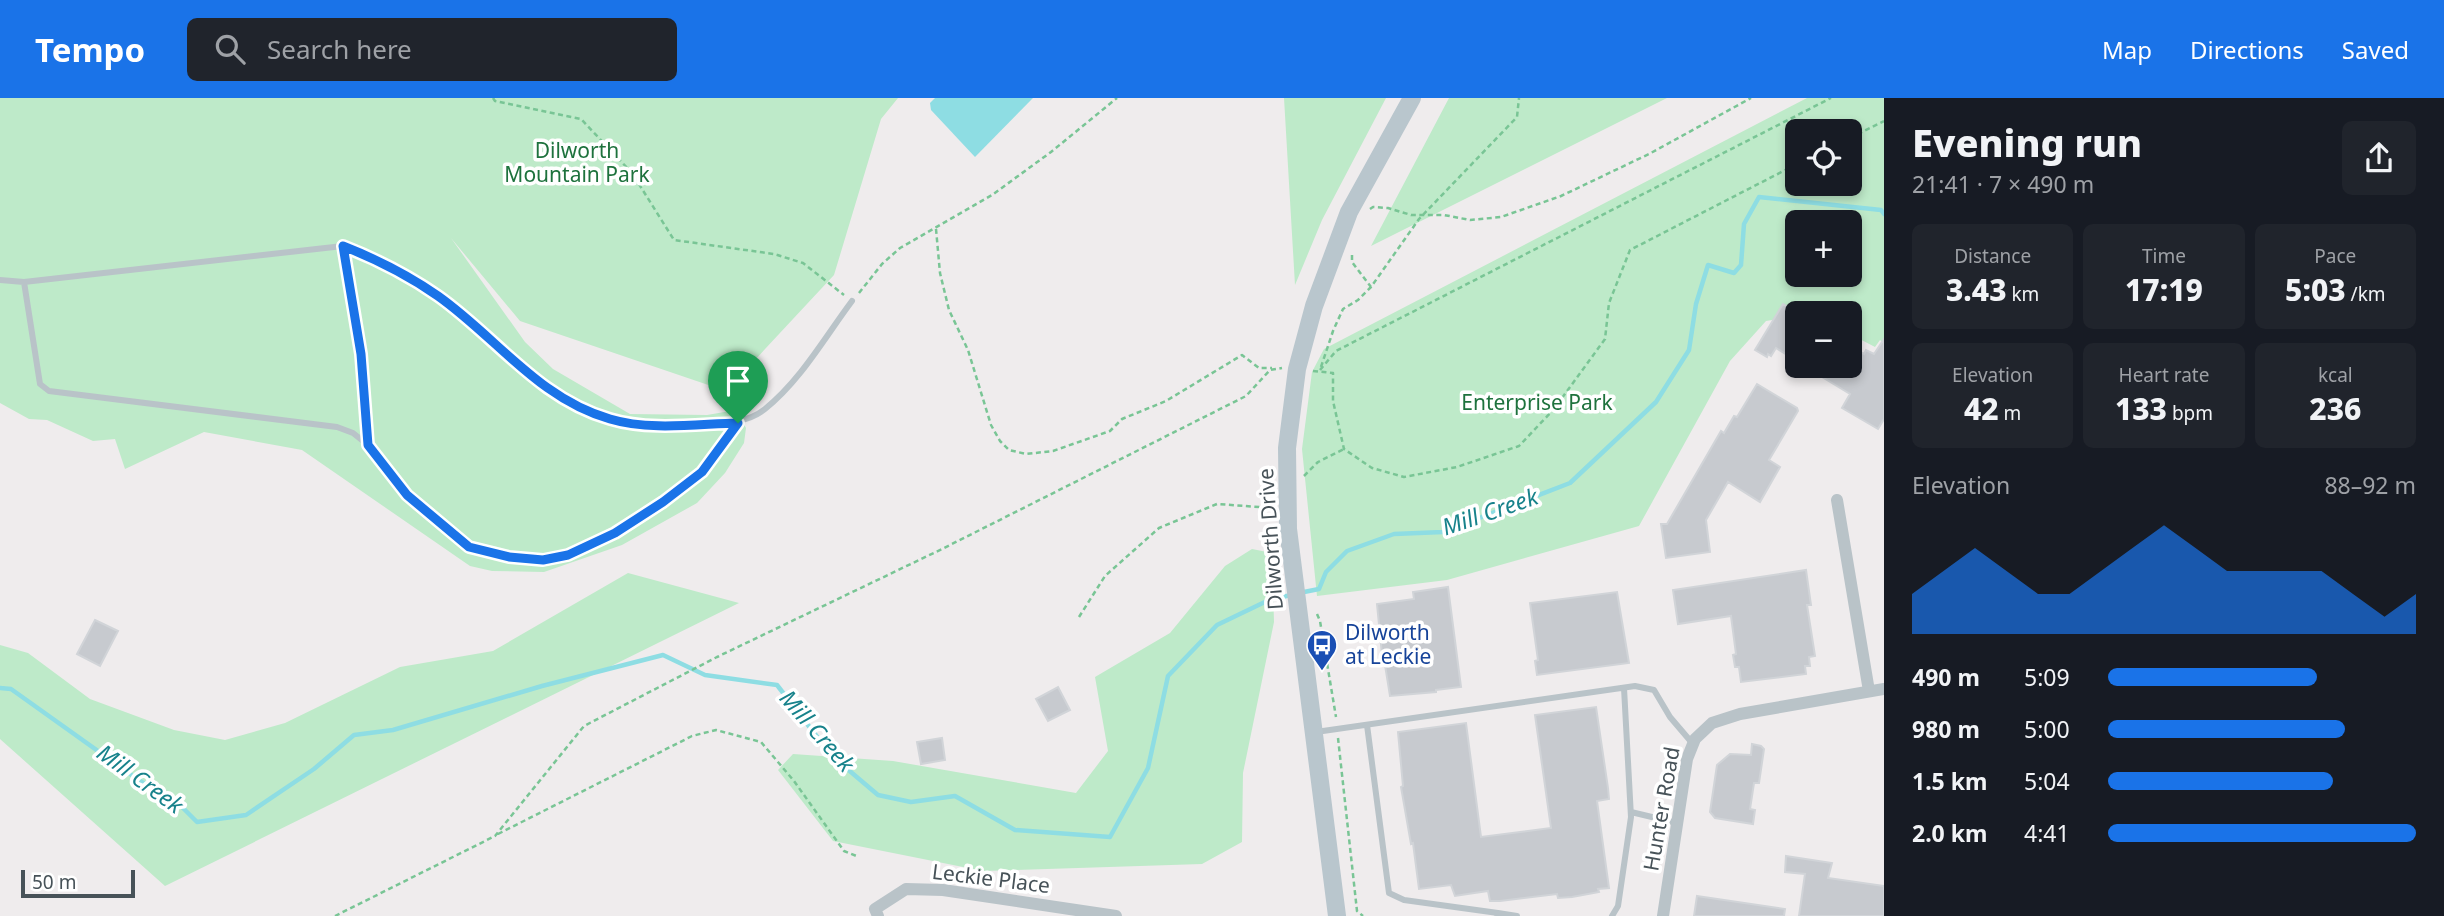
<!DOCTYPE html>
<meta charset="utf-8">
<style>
:root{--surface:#171b24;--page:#20242c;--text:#f1f3f6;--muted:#9ea1a6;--accent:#1a73e8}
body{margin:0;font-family:"Noto Sans",sans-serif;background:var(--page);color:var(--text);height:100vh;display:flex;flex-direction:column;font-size:26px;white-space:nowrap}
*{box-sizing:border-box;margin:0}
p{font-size:23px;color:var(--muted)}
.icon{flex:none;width:38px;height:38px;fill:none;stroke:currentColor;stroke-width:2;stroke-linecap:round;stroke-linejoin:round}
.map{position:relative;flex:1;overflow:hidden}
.sheet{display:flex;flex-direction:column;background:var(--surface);width:560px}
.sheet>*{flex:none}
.buttons{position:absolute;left:1785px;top:21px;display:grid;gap:14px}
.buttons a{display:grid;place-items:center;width:77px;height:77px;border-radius:10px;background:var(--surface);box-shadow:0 4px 10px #0003;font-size:35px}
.scale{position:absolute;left:21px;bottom:18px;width:114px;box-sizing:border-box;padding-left:7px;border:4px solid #475258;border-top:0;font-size:19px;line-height:24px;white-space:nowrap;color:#475258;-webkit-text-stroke:5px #fff;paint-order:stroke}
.pin{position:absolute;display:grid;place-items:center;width:60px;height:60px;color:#fff;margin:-72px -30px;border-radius:50% 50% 50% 0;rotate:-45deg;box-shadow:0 0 7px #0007}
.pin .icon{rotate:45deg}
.round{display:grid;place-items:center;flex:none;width:74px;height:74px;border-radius:10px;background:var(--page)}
.head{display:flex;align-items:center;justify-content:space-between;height:119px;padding:0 28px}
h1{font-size:38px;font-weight:800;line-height:52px}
.stats{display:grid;grid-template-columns:repeat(3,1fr);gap:10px;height:119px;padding:7px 28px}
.stats div{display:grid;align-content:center;border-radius:10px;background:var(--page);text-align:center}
.stats b{font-size:30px;font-weight:800}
.stats small{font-size:19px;font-weight:400}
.stats p{font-size:19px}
.chart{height:196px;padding:14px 28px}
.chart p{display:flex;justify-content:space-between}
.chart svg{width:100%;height:126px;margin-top:7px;fill:var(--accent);opacity:.7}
ul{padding:0 28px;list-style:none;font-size:23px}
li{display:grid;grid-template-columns:112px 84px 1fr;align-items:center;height:52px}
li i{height:18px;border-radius:9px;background:var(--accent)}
header{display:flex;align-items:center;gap:42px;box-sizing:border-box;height:98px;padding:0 35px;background:var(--accent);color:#fff}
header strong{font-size:33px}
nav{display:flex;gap:38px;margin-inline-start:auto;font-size:24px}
.search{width:490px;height:63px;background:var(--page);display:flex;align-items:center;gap:18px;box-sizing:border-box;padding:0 24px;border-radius:10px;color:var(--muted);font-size:26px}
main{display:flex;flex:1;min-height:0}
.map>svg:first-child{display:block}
.green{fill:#beeac9;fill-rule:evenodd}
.water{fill:#8edde3}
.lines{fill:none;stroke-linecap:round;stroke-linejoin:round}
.stream{stroke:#8edde3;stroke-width:4.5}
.building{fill:#c7cacf;stroke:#d1d4d8;stroke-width:2}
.path{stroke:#79c595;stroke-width:2.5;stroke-dasharray:5 3.5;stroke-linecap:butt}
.lane{stroke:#b9c3c8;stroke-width:6}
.street{stroke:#b9c3c8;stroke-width:12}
.secondary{stroke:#b9c6cd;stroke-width:18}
.route-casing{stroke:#fff;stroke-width:14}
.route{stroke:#1a73e8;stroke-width:9}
.labels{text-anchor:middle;stroke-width:7;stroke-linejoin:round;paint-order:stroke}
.park-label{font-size:21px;fill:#1e723d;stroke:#fff}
.street-label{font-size:21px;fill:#475258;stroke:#fff}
.transit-label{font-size:21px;fill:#164399;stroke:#fff;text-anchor:start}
.water-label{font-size:23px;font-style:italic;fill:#17828b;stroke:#fff}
</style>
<header>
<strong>Tempo</strong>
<div class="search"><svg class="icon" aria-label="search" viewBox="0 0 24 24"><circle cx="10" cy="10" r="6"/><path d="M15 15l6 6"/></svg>Search here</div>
<nav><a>Map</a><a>Directions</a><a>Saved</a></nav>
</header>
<main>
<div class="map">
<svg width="1884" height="818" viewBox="0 0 1884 818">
<rect width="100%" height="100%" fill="#efeced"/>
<!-- green -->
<path class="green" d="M 0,0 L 898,0 L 881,21 L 834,177 L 726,293 L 520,223 L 451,140 L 525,244 L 553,271 L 630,316 L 707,317 L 736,312 L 746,330 L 744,345 L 725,375 L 697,405 L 622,447 L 544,474 L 492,473 L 470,468 L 302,352 L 204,334 L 125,371 L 115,341 L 93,343 L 47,322 L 29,321 L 0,305 Z
M 1284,0 L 1386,0 L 1322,122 L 1295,187 Z
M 1449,0 L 1667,0 L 1371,148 Z
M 1807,0 L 1884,0 L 1884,245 L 1880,242 L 1875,249 L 1850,236 L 1850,215 L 1797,215 L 1797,218 L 1766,223 L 1730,263 L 1639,428 L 1447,482 L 1317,498 L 1302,351 L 1312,274 L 1324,251 ZM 1797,33 L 1850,33 L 1850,86 L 1797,86 ZM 1797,124 L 1850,124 L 1850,177 L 1797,177 Z
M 1252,451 L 1272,455 L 1274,524 L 1243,675 L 1242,744 L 1202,766 L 983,773 L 833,743 L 778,672 L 793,656 L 893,663 L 1076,695 L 1108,653 L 1095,579 L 1170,535 L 1225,468 Z
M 628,475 L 739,505 L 165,788 L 0,641 L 0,547 L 28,555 L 90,601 L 174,632 L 225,642 L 285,625 L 400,569 L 493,553 Z"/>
<!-- water -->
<path class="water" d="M 935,0 L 1033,0 L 975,59 L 931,12 L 930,5 Z"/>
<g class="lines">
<!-- stream -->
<path class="stream" d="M 1299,495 L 1319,491 L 1326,474 L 1347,453 L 1394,436 L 1443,434 L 1570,385 L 1656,304 L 1689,252 L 1696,206 L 1708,167 L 1734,175 L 1741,167 L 1744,126 L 1759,99 L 1881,112 L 1884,116
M 0,590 L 11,591 L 140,683 L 177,704 L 197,724 L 246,717 L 314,671 L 354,637 L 393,632 L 542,588 L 663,557 L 705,577 L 777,587 L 832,658 L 878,697 L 911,704 L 955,698 L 1015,732 L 1110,739 L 1148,670 L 1168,578 L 1217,527 L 1269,502 L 1291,497"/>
</g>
<!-- building -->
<path class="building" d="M 1783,206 L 1797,214 L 1797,263 L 1776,250 L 1771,258 L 1768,256 L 1767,259 L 1755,252 Z
M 1884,241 L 1884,321 L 1878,331 L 1842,310 L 1850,296 L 1804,268 L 1850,268 L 1850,247 L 1864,256 L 1866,252 L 1874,256 Z
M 1757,286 L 1797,310 L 1798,313 L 1769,362 L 1780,369 L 1760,404 L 1728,384 L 1706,422 L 1710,454 L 1666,460 L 1661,426 L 1667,426 L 1721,333 L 1724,335 L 1734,318 L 1737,319 Z
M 1806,472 L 1811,507 L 1807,507 L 1815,558 L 1809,559 L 1810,568 L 1805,568 L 1806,576 L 1741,584 L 1739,569 L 1735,569 L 1733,557 L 1736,556 L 1731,518 L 1678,526 L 1673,492 Z
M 1448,489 L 1461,589 L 1436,592 L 1436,594 L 1390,598 L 1385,567 L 1383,567 L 1377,506 L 1414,501 L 1413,494 Z
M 1617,494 L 1629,565 L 1537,577 L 1535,563 L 1538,562 L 1530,505 Z
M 95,522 L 118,533 L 100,568 L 77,556 Z
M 1058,589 L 1070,612 L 1048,623 L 1036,601 Z
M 1596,609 L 1608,690 L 1609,701 L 1597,703 L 1609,790 L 1598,791 L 1599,794 L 1572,799 L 1558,800 L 1557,796 L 1500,803 L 1490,803 L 1488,793 L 1455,798 L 1451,787 L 1419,791 L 1413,745 L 1411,746 L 1401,689 L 1403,688 L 1398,634 L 1466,625 L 1481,739 L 1551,730 L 1535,617 Z
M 942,640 L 945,662 L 921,666 L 917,644 Z
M 1752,646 L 1761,648 L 1764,651 L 1759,685 L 1754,685 L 1750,711 L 1755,712 L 1753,726 L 1715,720 L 1710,714 L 1717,667 L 1730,656 L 1751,657 Z
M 1786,758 L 1832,765 L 1828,780 L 1884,788 L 1884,818 L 1799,818 L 1805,776 L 1785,774 Z
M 1697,798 L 1785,811 L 1784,818 L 1694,818 Z"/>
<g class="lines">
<!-- path -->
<path class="path" d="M 493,0 L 495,3 L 581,21 L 632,75 L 674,142 L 774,156 L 803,165 L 844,197
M 1850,40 L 1884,23
M 1370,111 L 1373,109 L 1388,110 L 1411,117 L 1444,117 L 1470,122 L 1501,119 L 1561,98 L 1649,56 L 1751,0
M 936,131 L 940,175 L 949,212 L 968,252 L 991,327 L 1000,343 L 1009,352 L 1026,356 L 1053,353 L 1110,333 L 1122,321 L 1166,303 L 1242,257 L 1259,270 L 1272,270
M 1352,157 L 1352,164 L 1371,189
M 859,195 L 882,166 L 900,150 L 992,97 L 1051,54 L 1117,0
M 1321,269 L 1333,233 L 1343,211 L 1358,202 L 1371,189 L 1419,121 L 1517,19 L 1519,0
M 1320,272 L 1336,253 L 1831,0
M 1313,273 L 1333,275 L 1333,303 L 1344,351 L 1372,370 L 1404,379 L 1457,369 L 1519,348 L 1554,311 L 1605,241 L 1609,205 L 1630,152 L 1797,66
M 1304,378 L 1318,364 L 1344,351
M 1317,516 L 1320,523 L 1336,619
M 1079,519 L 1105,478 L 1159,430 L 1217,406 L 1273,410
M 1338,640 L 1357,813 L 1363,818
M 498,736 L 692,638 L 716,632 L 761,644 L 794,683 L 844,753 L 859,759
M 335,818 L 495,738 L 584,628 L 717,559 L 942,451 L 1246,298 L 1270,272 L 1282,270"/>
<!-- lane -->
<path class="lane" d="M 343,148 L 361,256 L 368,347 L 407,397 L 469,449 L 509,459 L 543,462 L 568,457 L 615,435 L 663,404 L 702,374 L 738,325
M 0,182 L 24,184 L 343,148 C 376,161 408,177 437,198 C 496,238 539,300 609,321 C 636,329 666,327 694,326 C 719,325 745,327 765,311 C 801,282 825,239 852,203
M 24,184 L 40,286 L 49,293 L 337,329 L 353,335 L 368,347
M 1367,627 L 1389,795 L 1404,802 L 1498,815 L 1497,818
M 1316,634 L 1635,588 L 1654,592 L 1670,619 L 1693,646
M 1631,714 L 1677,725
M 1498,815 L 1517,818
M 1612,818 L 1618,808 L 1631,719 L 1624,590"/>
<!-- street -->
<path class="street" d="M 1837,402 L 1869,593
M 878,818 L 875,811 L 906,791 L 943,792 L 1116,818
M 1663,818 L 1687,661 L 1695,641 L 1712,625 L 1740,616 L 1884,591"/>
<!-- secondary -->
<path class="secondary" d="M 1337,818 L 1288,431 L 1287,350 L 1297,271 L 1314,208 L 1349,114 L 1412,0"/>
</g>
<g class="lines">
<!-- route casing -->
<g class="route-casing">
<path id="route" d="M 343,148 C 376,161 408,177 438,198 C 496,239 539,301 610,321 C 650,333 697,326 738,325 L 702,374 L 663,404 L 615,435 L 568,457 L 543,462 L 509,459 L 469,449 L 407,397 L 368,347 L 361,256 Z"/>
</g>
<!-- route -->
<use href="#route" class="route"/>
</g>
<!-- icons -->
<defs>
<g id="bus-pin" transform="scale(1.575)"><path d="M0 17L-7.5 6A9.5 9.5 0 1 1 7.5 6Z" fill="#1a4fb4" stroke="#fff"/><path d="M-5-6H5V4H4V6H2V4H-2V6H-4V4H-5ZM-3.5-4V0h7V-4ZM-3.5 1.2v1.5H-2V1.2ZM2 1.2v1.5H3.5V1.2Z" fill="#fff"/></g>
</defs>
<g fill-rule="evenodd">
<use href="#bus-pin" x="1322" y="547"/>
</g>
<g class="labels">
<!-- park labels -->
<g class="park-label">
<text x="577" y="60">Dilworth<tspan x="577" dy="24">Mountain Park</tspan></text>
<text x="1537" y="312">Enterprise Park</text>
</g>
<!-- street labels -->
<g class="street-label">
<text transform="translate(1271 441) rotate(-94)" y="7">Dilworth Drive</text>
<text transform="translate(1662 711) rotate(-80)" y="7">Hunter Road</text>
<text transform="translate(991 781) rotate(7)" y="7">Leckie Place</text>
</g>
<!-- transit labels -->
<g class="transit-label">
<text x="1345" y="542">Dilworth<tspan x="1345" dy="24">at Leckie</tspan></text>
</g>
<!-- water labels -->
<g class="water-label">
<text transform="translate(1490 414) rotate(-19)" y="8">Mill Creek</text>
<text transform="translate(817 633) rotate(49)" y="8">Mill Creek</text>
<text transform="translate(140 681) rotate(36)" y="8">Mill Creek</text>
</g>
</g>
</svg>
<div class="buttons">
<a><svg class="icon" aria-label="locate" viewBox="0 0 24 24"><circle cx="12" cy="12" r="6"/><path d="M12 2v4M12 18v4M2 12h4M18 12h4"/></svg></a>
<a>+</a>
<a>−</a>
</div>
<div class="scale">50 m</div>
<div class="pin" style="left:738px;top:325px;background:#1e9e55"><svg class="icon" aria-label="arrive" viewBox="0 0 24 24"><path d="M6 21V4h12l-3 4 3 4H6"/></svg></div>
</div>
<section class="sheet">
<div class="head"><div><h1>Evening run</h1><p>21:41 · 7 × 490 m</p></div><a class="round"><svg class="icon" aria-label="share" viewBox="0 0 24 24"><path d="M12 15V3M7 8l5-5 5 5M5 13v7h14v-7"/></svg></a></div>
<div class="stats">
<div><p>Distance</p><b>3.43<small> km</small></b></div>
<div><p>Time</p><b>17:19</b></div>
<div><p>Pace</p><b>5:03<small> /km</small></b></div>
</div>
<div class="stats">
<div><p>Elevation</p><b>42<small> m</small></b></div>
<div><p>Heart rate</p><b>133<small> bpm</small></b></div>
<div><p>kcal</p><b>236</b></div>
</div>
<div class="chart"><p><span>Elevation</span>88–92 m</p>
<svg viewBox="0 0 160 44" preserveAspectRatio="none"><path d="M0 44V30L10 22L20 14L30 22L40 30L50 30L60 22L70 14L80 6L90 14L100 22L110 22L120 22L130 22L140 30L150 38L160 30V44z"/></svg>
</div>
<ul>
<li><b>490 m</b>5:09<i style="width:68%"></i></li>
<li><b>980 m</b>5:00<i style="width:77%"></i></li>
<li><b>1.5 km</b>5:04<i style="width:73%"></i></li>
<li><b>2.0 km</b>4:41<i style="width:100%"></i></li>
</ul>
</section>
</main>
